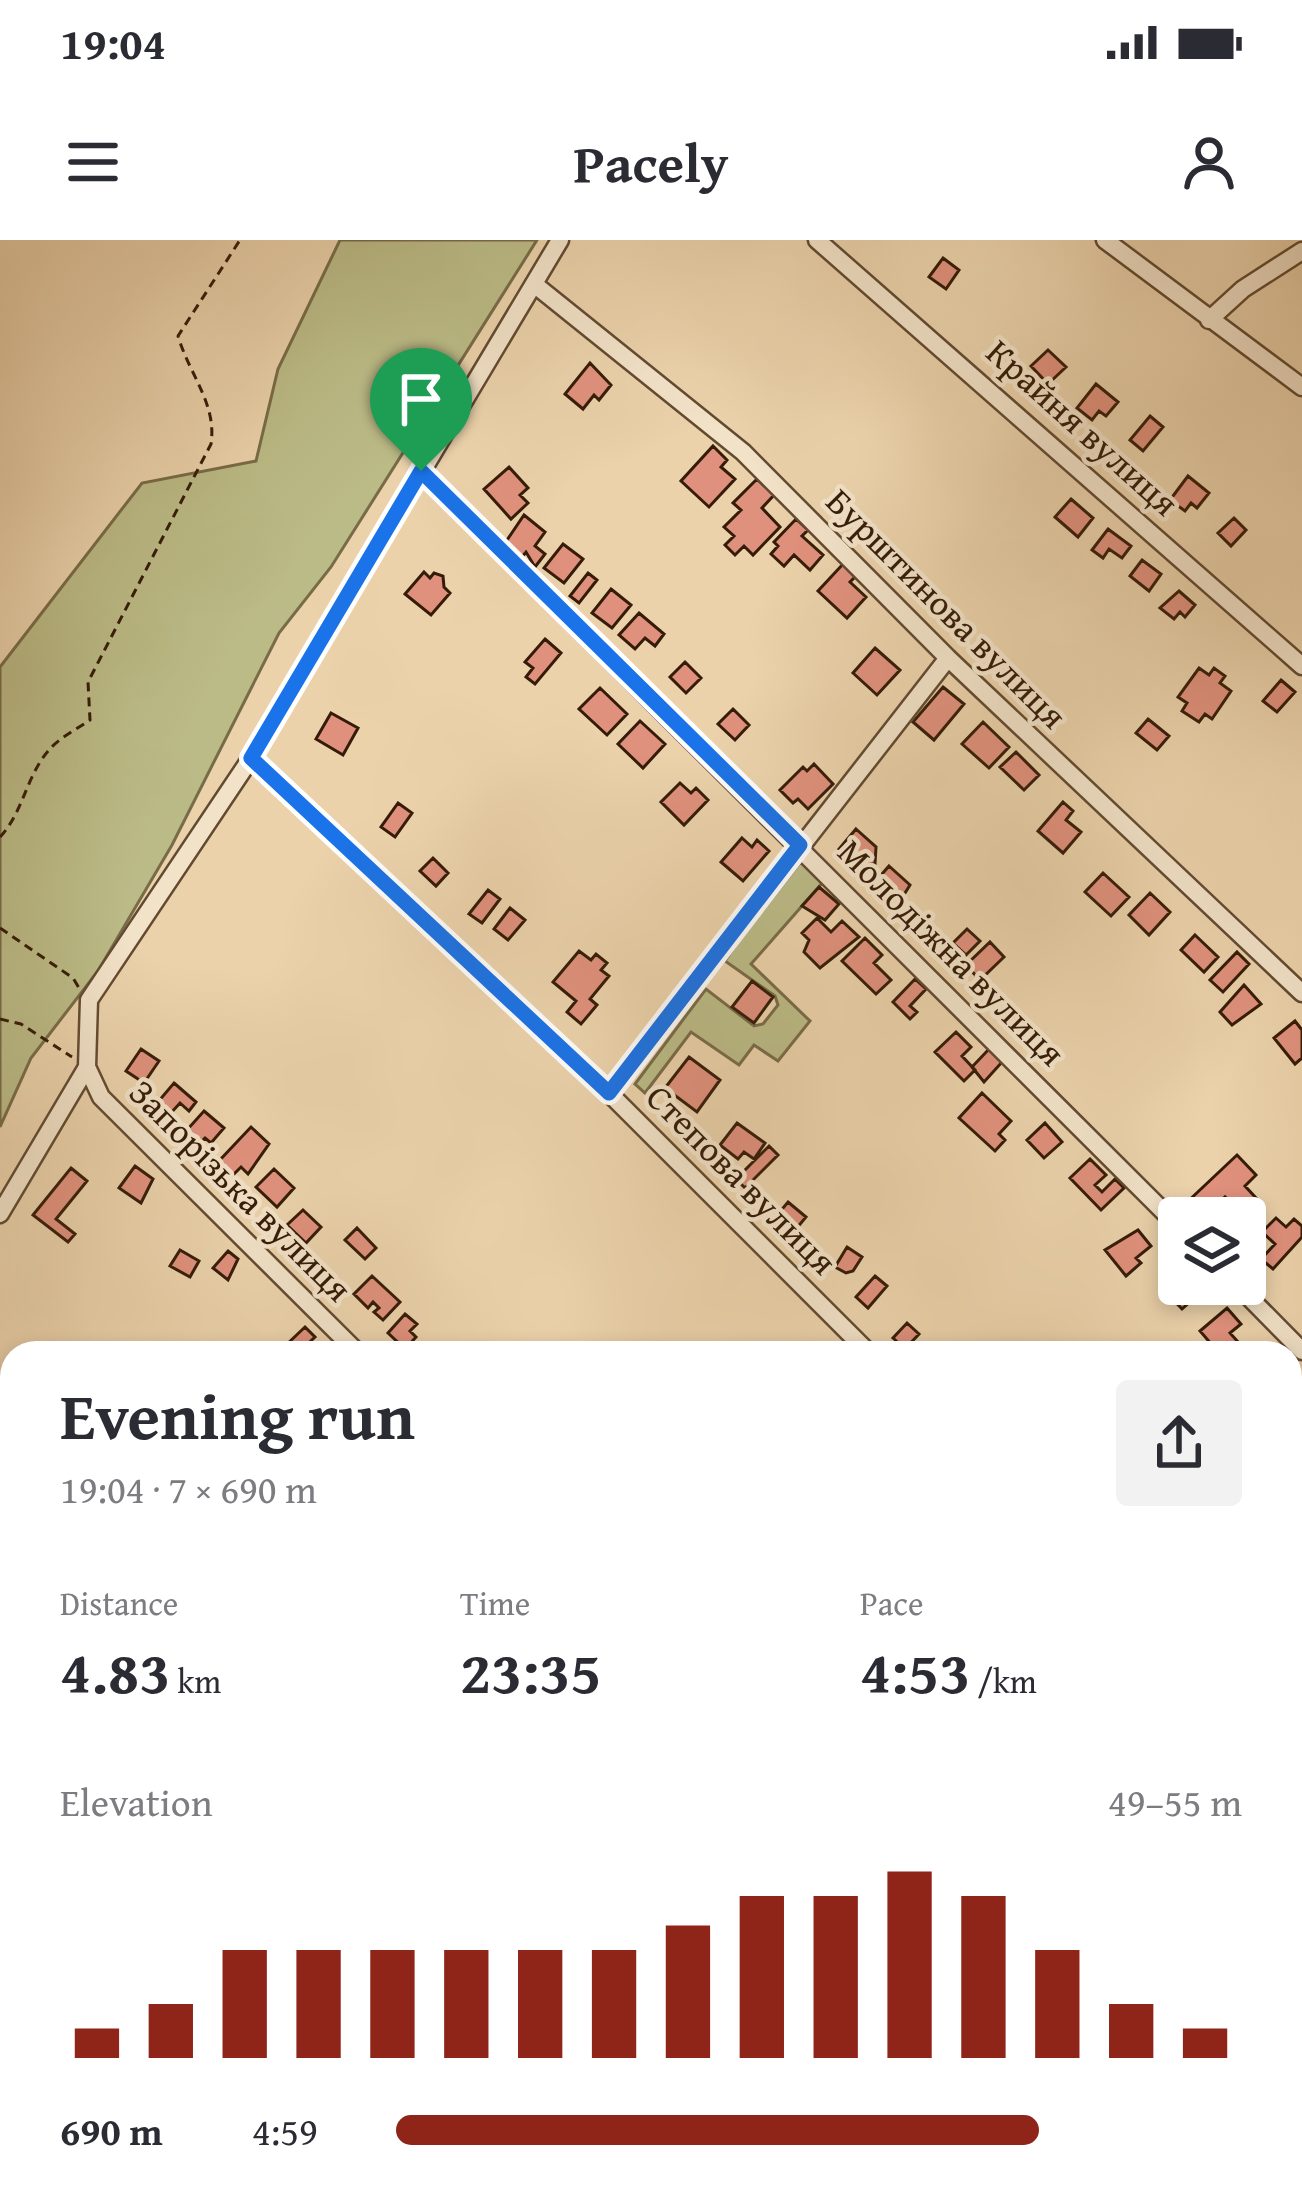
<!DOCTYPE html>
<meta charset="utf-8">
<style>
:root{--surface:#fff;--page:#f2f2f3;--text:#2b2b33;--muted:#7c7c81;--accent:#8f2418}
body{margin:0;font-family:"Gentium Book Plus",serif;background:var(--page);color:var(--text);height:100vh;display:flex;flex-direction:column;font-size:45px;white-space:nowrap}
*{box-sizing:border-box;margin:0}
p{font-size:39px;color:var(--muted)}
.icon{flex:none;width:66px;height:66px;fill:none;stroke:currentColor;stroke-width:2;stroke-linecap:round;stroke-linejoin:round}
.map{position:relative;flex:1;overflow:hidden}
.details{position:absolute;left:0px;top:1101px;width:1302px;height:861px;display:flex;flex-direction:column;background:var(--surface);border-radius:36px 36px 0 0;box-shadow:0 6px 18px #0003}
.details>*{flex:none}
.fabs{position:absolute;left:1158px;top:957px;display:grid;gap:24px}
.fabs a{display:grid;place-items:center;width:108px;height:108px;border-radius:12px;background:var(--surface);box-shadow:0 6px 18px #0003;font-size:60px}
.pin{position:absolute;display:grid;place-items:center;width:102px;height:102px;color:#fff;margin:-123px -51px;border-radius:50% 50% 50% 0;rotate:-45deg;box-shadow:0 0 12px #0007}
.pin .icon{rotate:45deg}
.round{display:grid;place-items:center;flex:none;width:126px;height:126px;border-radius:12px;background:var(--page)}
.head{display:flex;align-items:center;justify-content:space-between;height:204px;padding:0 60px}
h1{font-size:66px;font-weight:700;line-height:90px}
.metrics{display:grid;grid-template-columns:repeat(3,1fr);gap:18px;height:204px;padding:12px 60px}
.metrics div{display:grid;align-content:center}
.metrics b{font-size:60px;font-weight:700}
.metrics small{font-size:33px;font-weight:400}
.metrics p{font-size:33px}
.chart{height:336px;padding:24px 60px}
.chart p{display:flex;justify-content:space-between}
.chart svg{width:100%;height:216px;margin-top:12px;stroke:var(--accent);stroke-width:6}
ul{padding:0 60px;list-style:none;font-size:39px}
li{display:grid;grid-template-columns:192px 144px 1fr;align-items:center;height:90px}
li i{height:30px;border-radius:15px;background:var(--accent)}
.status{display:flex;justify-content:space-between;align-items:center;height:84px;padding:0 60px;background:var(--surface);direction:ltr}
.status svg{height:33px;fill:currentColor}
header{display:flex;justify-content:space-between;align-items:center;height:156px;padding:0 60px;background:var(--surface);font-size:54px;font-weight:700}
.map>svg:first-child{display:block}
.green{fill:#bbbb87;stroke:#786c48;stroke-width:3}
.building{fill:#e0917d;stroke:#351c08;stroke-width:3}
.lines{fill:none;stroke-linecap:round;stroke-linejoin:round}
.street-casing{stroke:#624a31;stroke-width:21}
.path{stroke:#351c08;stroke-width:3;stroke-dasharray:9 6;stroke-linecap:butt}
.street{stroke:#f2e2c8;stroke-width:16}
.route-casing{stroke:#fff;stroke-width:24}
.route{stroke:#1a73e8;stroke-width:15}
.labels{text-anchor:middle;stroke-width:9;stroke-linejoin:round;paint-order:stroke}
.street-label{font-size:36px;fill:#351c08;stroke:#f2e2c8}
</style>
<div class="status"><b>19:04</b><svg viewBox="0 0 49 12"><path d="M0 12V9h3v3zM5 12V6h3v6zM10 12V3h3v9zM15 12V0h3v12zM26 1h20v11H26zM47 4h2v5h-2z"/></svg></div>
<header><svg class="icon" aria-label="menu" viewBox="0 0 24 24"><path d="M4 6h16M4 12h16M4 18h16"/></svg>Pacely<svg class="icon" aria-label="person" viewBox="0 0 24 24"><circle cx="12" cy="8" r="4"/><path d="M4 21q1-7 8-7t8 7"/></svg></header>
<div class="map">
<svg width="1302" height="1960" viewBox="0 0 1302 1960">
<rect width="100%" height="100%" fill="#ebd2ab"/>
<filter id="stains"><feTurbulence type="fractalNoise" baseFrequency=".00167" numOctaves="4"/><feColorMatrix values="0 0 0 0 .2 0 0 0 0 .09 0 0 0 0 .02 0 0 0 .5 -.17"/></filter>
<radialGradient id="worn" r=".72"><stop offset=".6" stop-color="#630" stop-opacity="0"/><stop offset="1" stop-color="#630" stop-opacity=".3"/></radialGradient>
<!-- green -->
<path class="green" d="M 340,0 L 537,0 L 331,327 L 279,393 L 172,605 L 98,731 L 31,818 L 0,887 L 0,427 L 142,243 L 256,221 L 278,129 Z
M 802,623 L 823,642 L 751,724 L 810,781 L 778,821 L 754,805 L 739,825 L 691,792 L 645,853 L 635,844 L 706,749 L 754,786 L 763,784 L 778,765 L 775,756 L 725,721 L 786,633 L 795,624 Z"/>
<!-- building -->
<path class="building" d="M 943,18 L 959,30 L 946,49 L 929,37 Z
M 1048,110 L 1066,127 L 1048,144 L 1031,126 Z
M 590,123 L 611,145 L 599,160 L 594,155 L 583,169 L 565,154 Z
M 1096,144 L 1118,162 L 1106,176 L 1099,171 L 1092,180 L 1077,168 Z
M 1150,176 L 1163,187 L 1143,211 L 1130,200 Z
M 713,206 L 727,220 L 721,227 L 735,239 L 709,267 L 681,241 Z
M 509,227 L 528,248 L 520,255 L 528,263 L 511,279 L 484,249 Z
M 1188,236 L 1209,253 L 1197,268 L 1191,263 L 1185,271 L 1170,260 Z
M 757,239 L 774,255 L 762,268 L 780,287 L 753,315 L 744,306 L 735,315 L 725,305 L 734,296 L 724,287 L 741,270 L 733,263 Z
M 1071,259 L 1093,278 L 1078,297 L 1055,277 Z
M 524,275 L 545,292 L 535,306 L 545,314 L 535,327 L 526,312 L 522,317 L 505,303 Z
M 1234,278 L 1246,290 L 1231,306 L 1218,293 Z
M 796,279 L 808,290 L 802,296 L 823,315 L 810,330 L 794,315 L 784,326 L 771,314 L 778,306 L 774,302 Z
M 1108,289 L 1131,306 L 1122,318 L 1109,309 L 1103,318 L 1092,310 Z
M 563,304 L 583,319 L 564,343 L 544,328 Z
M 1142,320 L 1161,334 L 1149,351 L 1130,336 Z
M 843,324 L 856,336 L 850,342 L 866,357 L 847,378 L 818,351 Z
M 424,332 L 430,338 L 434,333 L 443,336 L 444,347 L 450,353 L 431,375 L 405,354 Z
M 588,333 L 597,340 L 579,363 L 570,356 Z
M 611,349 L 631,365 L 612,388 L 592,373 Z
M 1179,351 L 1195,365 L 1185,377 L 1180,372 L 1174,379 L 1160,368 Z
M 639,373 L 664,394 L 655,406 L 645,398 L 635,409 L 619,395 Z
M 545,399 L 561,413 L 535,444 L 526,437 L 533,428 L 525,422 Z
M 875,408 L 900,430 L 877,455 L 853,433 Z
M 685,422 L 701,438 L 686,453 L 670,437 Z
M 1199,428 L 1209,435 L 1214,428 L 1225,436 L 1220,443 L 1231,451 L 1212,479 L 1205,474 L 1199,482 L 1182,471 L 1187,463 L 1178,457 Z
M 1281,440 L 1295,452 L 1277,472 L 1263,461 Z
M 943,447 L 964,464 L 934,500 L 913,482 Z
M 600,448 L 627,474 L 607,495 L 579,469 Z
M 733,469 L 749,485 L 735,500 L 718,484 Z
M 331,473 L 358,488 L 343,515 L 316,499 Z
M 1148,479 L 1169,496 L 1157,510 L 1136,493 Z
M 640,481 L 665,504 L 643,528 L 618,504 Z
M 983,482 L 1009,507 L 989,528 L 962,504 Z
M 1016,512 L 1039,535 L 1024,550 L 1000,527 Z
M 814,524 L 833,544 L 808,569 L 798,559 L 793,563 L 780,550 L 803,527 L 807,531 Z
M 680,543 L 691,553 L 696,548 L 708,560 L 684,585 L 661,562 Z
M 1063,562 L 1073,571 L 1066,580 L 1081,592 L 1063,613 L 1038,591 Z
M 398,563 L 412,573 L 395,597 L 381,587 Z
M 856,589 L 876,607 L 875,624 L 854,623 L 850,627 L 840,618 L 844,613 L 839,609 Z
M 742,598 L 752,607 L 757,600 L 769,611 L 743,641 L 721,622 Z
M 433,618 L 448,633 L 436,646 L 420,631 Z
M 889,626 L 910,645 L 898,664 L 876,641 Z
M 1103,633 L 1129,657 L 1111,676 L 1085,652 Z
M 819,647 L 839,664 L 825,680 L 802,666 Z
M 488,650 L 500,659 L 482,683 L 469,674 Z
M 1150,653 L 1170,672 L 1149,695 L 1129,675 Z
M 510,668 L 525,680 L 508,700 L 494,689 Z
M 817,678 L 831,692 L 842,681 L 859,697 L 820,728 L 804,712 L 809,700 L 802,693 Z
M 967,689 L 980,701 L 966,715 L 953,703 Z
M 1195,695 L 1218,717 L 1204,732 L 1181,710 Z
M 865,698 L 882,715 L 874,723 L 891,740 L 876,754 L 842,721 Z
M 990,702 L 1004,717 L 980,740 L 966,725 Z
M 579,711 L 591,720 L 596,714 L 607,723 L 601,730 L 609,736 L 590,759 L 597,765 L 581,784 L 567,772 L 576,761 L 553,742 Z
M 1237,712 L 1249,724 L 1223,752 L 1210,740 Z
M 915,739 L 926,749 L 910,766 L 917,772 L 910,779 L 893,762 Z
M 752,741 L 773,757 L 754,783 L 732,767 Z
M 1244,745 L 1261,764 L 1232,785 L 1220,772 Z
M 1295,781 L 1302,790 L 1302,818 L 1295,824 L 1274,798 Z
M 956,792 L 971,807 L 962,816 L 975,830 L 964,841 L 935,812 Z
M 141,809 L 159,821 L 144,843 L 126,831 Z
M 989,809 L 1003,821 L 984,842 L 972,827 Z
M 689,817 L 720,840 L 697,872 L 665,848 Z
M 174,843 L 196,862 L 189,871 L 180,863 L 170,874 L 157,863 Z
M 982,853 L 1011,881 L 999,894 L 1005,900 L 995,911 L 959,878 Z
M 204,871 L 224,888 L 211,903 L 205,898 L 200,903 L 186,891 Z
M 737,883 L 765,903 L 754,919 L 744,912 L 738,919 L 720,905 Z
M 1045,883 L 1062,902 L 1044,918 L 1027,900 Z
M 251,887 L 269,904 L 248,934 L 241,927 L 232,936 L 218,922 Z
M 769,906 L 778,915 L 745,948 L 736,939 Z
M 1237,915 L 1256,935 L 1245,946 L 1256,958 L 1240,973 L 1225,957 L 1203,978 L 1196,978 L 1184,965 Z
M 1090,919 L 1106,935 L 1095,945 L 1102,952 L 1115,939 L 1124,948 L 1101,970 L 1070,938 Z
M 135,926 L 153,939 L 141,963 L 119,948 Z
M 71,928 L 87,941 L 56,979 L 75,994 L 68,1002 L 33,975 Z
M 274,929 L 294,948 L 277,967 L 256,947 Z
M 788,962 L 806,977 L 796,989 L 790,983 L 785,990 L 773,980 Z
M 303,970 L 321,987 L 306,1003 L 287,985 Z
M 1276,978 L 1286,987 L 1294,979 L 1302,986 L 1302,997 L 1273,1029 L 1261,1019 L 1275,1004 L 1262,992 Z
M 357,988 L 376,1008 L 365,1019 L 345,1000 Z
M 1138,990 L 1151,1006 L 1136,1018 L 1141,1023 L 1126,1036 L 1105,1010 Z
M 847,1007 L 862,1017 L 853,1031 L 846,1033 L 835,1027 Z
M 180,1010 L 199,1021 L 190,1037 L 170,1026 Z
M 228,1011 L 238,1019 L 228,1040 L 213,1028 Z
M 372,1036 L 400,1062 L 383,1080 L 374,1072 L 379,1068 L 373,1062 L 368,1068 L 354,1054 Z
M 875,1036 L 887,1046 L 868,1068 L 856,1057 Z
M 1179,1041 L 1203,1050 L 1182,1069 L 1166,1052 Z
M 1227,1068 L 1241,1084 L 1230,1093 L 1239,1103 L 1227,1113 L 1219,1113 L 1200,1091 Z
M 405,1074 L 417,1084 L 410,1091 L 416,1097 L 405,1109 L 388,1093 Z
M 907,1083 L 919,1094 L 905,1109 L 893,1098 Z
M 305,1087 L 315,1097 L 298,1113 L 288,1113 L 283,1108 Z"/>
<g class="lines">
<!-- street casing -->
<g class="street-casing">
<path id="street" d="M 817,0 L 1302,426
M 1105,0 L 1302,147
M 534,44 L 743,212 L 948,418 L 1302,753
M 1209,80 L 1243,49 L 1302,11
M 421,231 L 1179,987
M 251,518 L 609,853 L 869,1113
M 87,827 L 101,857 L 358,1113
M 609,853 L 948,418
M 0,974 L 87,827 L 89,760 L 251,518 L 560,0
M 1236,1044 L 1302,1111
M 0,1257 L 12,1269
M 0,1572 L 12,1585
M 1290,1576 L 1302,1590
M 0,1928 L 12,1939
M 24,1950 L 36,1960
M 343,1950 L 352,1960
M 642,1950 L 650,1960
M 1180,1950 L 1190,1960"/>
</g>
<!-- path -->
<path class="path" d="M 0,597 C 24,571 26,536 49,510 C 59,498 77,489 90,480 L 88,442 L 211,204 C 217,164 190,136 178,96 L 240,0
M 0,688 L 73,738 L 79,748
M 0,779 L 21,784 L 72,817"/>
<!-- street -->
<use href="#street" class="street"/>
</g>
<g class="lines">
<!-- route casing -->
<g class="route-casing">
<path id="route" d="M 421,231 L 800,605 L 609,853 L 251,518 Z"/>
</g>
<!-- route -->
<use href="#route" class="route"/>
</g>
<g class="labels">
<!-- street labels -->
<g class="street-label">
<text transform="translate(1083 187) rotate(42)" y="13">Крайня вулиця</text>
<text transform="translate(947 368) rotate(45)" y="13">Бурштинова вулиця</text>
<text transform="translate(952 712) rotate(45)" y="13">Молодіжна вулиця</text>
<text transform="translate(742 939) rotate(45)" y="13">Степова вулиця</text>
<text transform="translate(241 950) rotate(45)" y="13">Запорізька вулиця</text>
</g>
</g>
<rect width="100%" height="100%" filter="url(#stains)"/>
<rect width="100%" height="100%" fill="url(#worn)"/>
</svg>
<div class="fabs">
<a><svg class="icon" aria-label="layers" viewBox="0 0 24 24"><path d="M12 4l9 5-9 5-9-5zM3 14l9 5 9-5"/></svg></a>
</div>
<div class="pin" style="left:421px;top:231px;background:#1e9e55"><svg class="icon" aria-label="arrive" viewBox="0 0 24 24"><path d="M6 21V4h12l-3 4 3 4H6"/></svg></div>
<section class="details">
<div class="head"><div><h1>Evening run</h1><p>19:04 · 7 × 690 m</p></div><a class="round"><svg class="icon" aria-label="share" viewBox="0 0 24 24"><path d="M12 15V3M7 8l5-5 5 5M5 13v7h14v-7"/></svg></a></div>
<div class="metrics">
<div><p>Distance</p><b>4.83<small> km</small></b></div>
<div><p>Time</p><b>23:35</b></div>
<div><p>Pace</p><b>4:53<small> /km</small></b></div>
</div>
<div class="chart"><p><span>Elevation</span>49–55 m</p>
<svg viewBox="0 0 160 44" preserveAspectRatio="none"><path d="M5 44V38M15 44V33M25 44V22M35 44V22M45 44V22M55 44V22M65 44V22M75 44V22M85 44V17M95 44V11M105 44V11M115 44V6M125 44V11M135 44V22M145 44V33M155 44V38"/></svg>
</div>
<ul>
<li><b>690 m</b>4:59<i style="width:76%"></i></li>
</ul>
</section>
</div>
